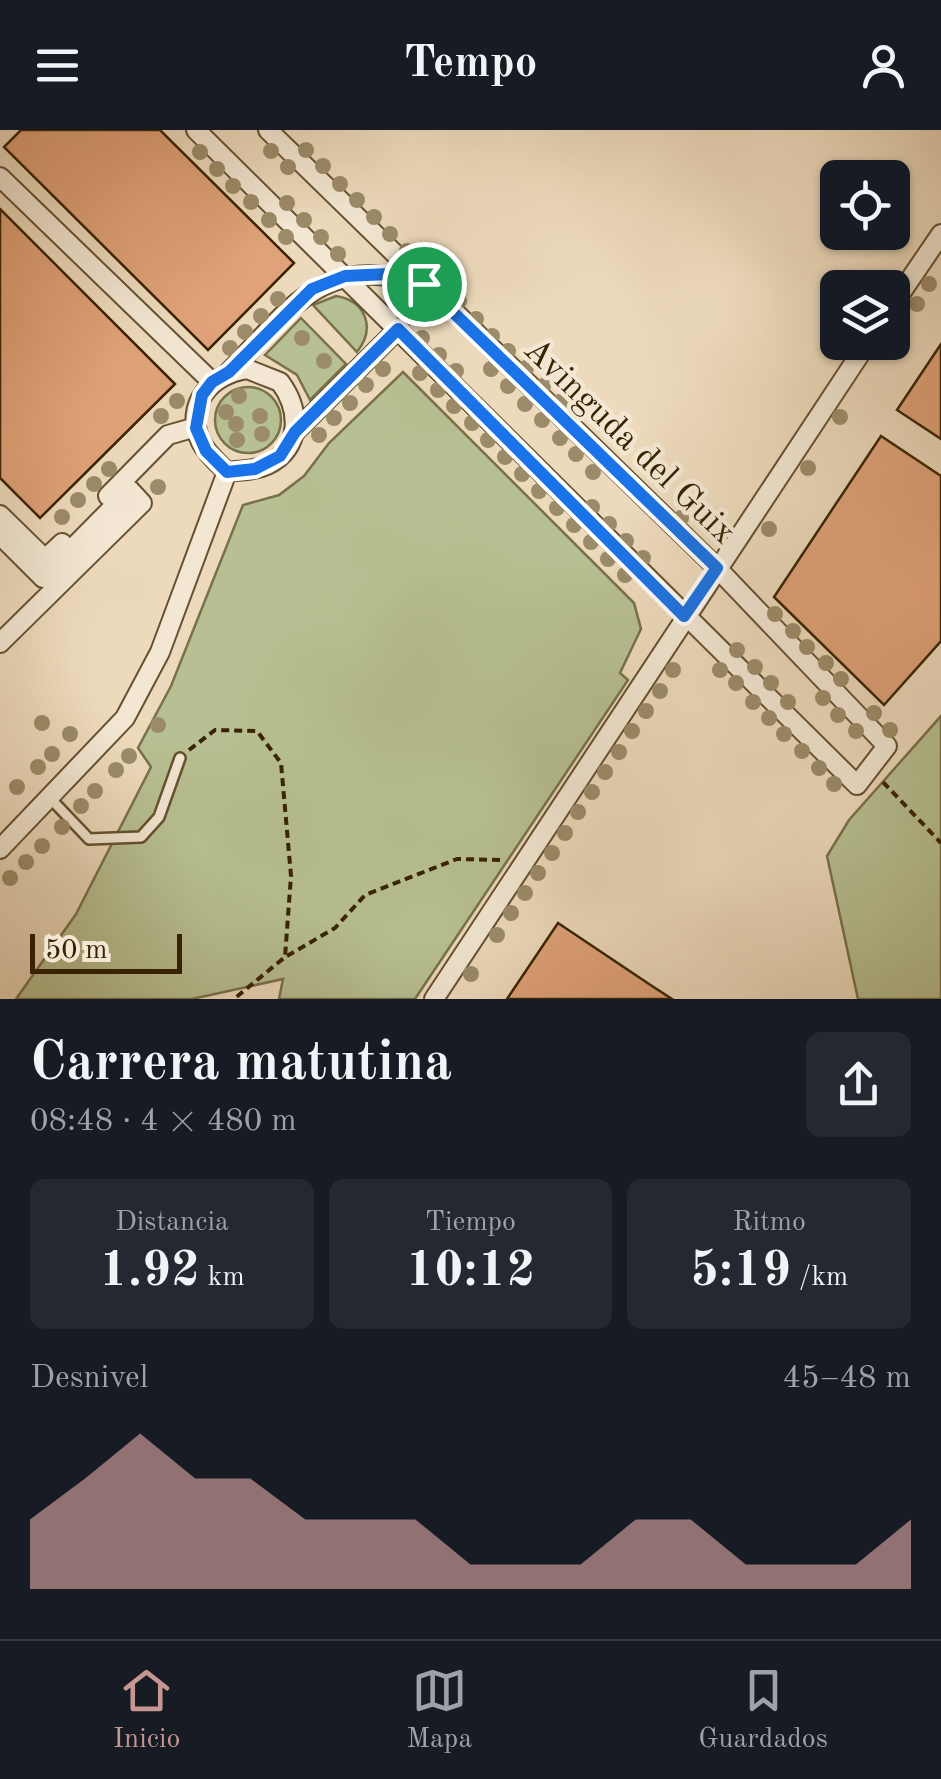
<!DOCTYPE html>
<html lang="es">
<meta charset="utf-8">
<style>
:root{--surface:#171b24;--page:#242831;--text:#f1f3f6;--muted:#9ea1a6;--line:#363941;--accent:#c59692}
body{margin:0;font-family:"Old Standard TT",serif;background:var(--page);color:var(--text);height:100vh;display:flex;flex-direction:column;font-size:38px;white-space:nowrap}
*{box-sizing:border-box;margin:0}
p{font-size:32px;color:var(--muted)}
.icon{flex:none;width:55px;height:55px;fill:none;stroke:currentColor;stroke-width:2;stroke-linecap:round;stroke-linejoin:round}
.map{position:relative;height:869px;overflow:hidden}
.side{display:flex;flex-direction:column;background:var(--surface);flex:1}
.side>*{flex:none}
.controls{position:absolute;left:820px;top:30px;display:grid;gap:20px}
.controls a{display:grid;place-items:center;width:90px;height:90px;border-radius:15px;background:var(--surface);box-shadow:0 2px 8px #0004;font-size:50px}
.scale{position:absolute;left:30px;bottom:25px;width:152px;box-sizing:border-box;padding-left:10px;border:5px solid #382200;border-top:0;font-size:28px;line-height:35px;white-space:nowrap;color:#382200;-webkit-text-stroke:8px #f3e7d3;paint-order:stroke}
.pin{position:absolute;display:grid;place-items:center;width:85px;height:85px;color:#fff;margin:-42px;border:5px solid #fff;border-radius:50%;box-shadow:0 2px 10px #0007}
.round{display:grid;place-items:center;flex:none;width:105px;height:105px;border-radius:15px;background:var(--page)}
.summary{display:flex;align-items:center;justify-content:space-between;height:170px;padding:0 30px}
h1{font-size:55px;font-weight:800;line-height:75px}
.figures{display:grid;grid-template-columns:repeat(3,1fr);gap:15px;height:170px;padding:10px 30px}
.figures div{display:grid;align-content:center;border-radius:15px;background:var(--page);text-align:center}
.figures b{font-size:50px;font-weight:800}
.figures small{font-size:28px;font-weight:400}
.figures p{font-size:28px}
.chart{height:280px;padding:20px 30px}
.chart p{display:flex;justify-content:space-between}
.chart svg{width:100%;height:180px;margin-top:10px;fill:var(--accent);opacity:.7}
header{display:flex;justify-content:space-between;align-items:center;height:130px;padding:0 30px;background:var(--surface);font-size:45px;font-weight:800}
.tab-bar{display:flex;justify-content:space-around;align-items:center;height:140px;border-top:2px solid var(--line);background:var(--surface);font-size:28px;color:var(--muted)}
.tab-bar a{display:grid;justify-items:center;gap:5px}
.tab-bar .selected{color:var(--accent)}
.map>svg:first-child{display:block}
.green{fill:#b7c092;stroke:#787149;stroke-width:2.5}
.building{fill:#e0a278;stroke:#382200;stroke-width:2.5}
.lines{fill:none;stroke-linecap:round;stroke-linejoin:round}
.service-casing{stroke:#65502f;stroke-width:14}
.minor-casing{stroke:#65502f;stroke-width:22}
.path{stroke:#382200;stroke-width:4;stroke-dasharray:8 5;stroke-linecap:butt}
.service{stroke:#f3e7d3;stroke-width:9}
.minor{stroke:#f3e7d3;stroke-width:18}
.tree{fill:#9b8b68}
.route-casing{stroke:#fff;stroke-width:20}
.route{stroke:#1a73e8;stroke-width:12}
.labels{text-anchor:middle;stroke-width:9;stroke-linejoin:round;paint-order:stroke}
.street-label{font-size:35px;fill:#382200;stroke:#f3e7d3}
</style>
<header><svg class="icon" aria-label="menu" viewBox="0 0 24 24"><path d="M4 6h16M4 12h16M4 18h16"/></svg>Tempo<svg class="icon" aria-label="person" viewBox="0 0 24 24"><circle cx="12" cy="8" r="4"/><path d="M4 21q1-7 8-7t8 7"/></svg></header>
<div class="map">
<svg width="941" height="869" viewBox="0 0 941 869">
<rect width="100%" height="100%" fill="#eddabc"/>
<filter id="stains"><feTurbulence type="fractalNoise" baseFrequency=".002" numOctaves="4"/><feColorMatrix values="0 0 0 0 .2 0 0 0 0 .09 0 0 0 0 .02 0 0 0 .5 -.17"/></filter>
<radialGradient id="worn" r=".72"><stop offset=".6" stop-color="#630" stop-opacity="0"/><stop offset="1" stop-color="#630" stop-opacity=".3"/></radialGradient>
<!-- green -->
<path class="green" d="M 336,166 C 366,171 376,198 357,222 L 313,175 Z
M 301,188 L 346,234 L 310,270 L 297,245 L 265,225 Z
M 403,242 L 634,473 L 641,499 L 620,543 L 628,550 L 415,869 L 279,869 L 283,849 L 192,869 L 16,869 L 76,784 L 151,637 L 138,618 L 171,556 L 243,375 L 279,365 L 304,346 L 329,313 Z
M215 290a33 33 0 1 1 66 0a33 33 0 1 1-66 0Z
M 941,586 L 941,869 L 858,869 L 827,726 L 849,690 Z"/>
<!-- building -->
<path class="building" d="M 21,0 L 160,0 L 294,133 L 208,220 L 4,17 Z
M 0,79 L 175,254 L 40,388 L 0,348 Z
M 941,214 L 941,309 L 897,280 Z
M 881,306 L 941,346 L 941,511 L 884,575 L 774,467 Z
M 558,793 L 649,854 L 672,869 L 507,869 Z"/>
<g class="lines">
<!-- service casing -->
<g class="service-casing">
<path id="service" d="M 50,668 L 89,709 L 141,707 L 159,687 L 180,628"/>
</g>
<!-- minor casing -->
<g class="minor-casing">
<path id="minor" d="M 196,0 L 857,655 L 887,616 L 717,438 L 268,0
M 0,47 L 212,252
M 892,176 L 941,104
M 247,239 L 280,252 C 300,279 303,318 267,335 C 255,341 240,340 227,342 C 218,333 207,324 201,312 C 183,274 212,244 247,239 Z
M 229,242 C 290,180 322,123 419,153
M 295,302 L 398,199
M 108,366 L 168,305 L 196,297
M 0,385 L 45,429 L 62,413
M 0,405 L 43,448 L 130,360 L 142,373 L 0,513
M 0,719 L 125,588 L 160,522 L 227,342
M 434,869 L 868,212"/>
</g>
<!-- path -->
<path class="path" d="M 189,620 L 215,600 L 257,601 L 281,633 L 291,746 L 285,827 L 234,869
M 883,652 L 941,713
M 287,826 L 335,798 L 365,765 L 457,729 L 503,730"/>
<!-- service -->
<use href="#service" class="service"/>
<!-- minor -->
<use href="#minor" class="minor"/>
</g>
<!-- trees -->
<g class="tree">
<circle cx="306" cy="20" r="8"/>
<circle cx="271" cy="21" r="8"/>
<circle cx="200" cy="22" r="8"/>
<circle cx="323" cy="36" r="8"/>
<circle cx="288" cy="37" r="8"/>
<circle cx="217" cy="39" r="8"/>
<circle cx="340" cy="54" r="8"/>
<circle cx="233" cy="56" r="8"/>
<circle cx="357" cy="70" r="8"/>
<circle cx="251" cy="72" r="8"/>
<circle cx="287" cy="73" r="8"/>
<circle cx="374" cy="87" r="8"/>
<circle cx="269" cy="90" r="8"/>
<circle cx="304" cy="90" r="8"/>
<circle cx="390" cy="104" r="8"/>
<circle cx="286" cy="107" r="8"/>
<circle cx="321" cy="107" r="8"/>
<circle cx="407" cy="121" r="8"/>
<circle cx="338" cy="124" r="8"/>
<circle cx="424" cy="137" r="8"/>
<circle cx="929" cy="154" r="8"/>
<circle cx="443" cy="155" r="8"/>
<circle cx="278" cy="169" r="8"/>
<circle cx="459" cy="171" r="8"/>
<circle cx="917" cy="174" r="8"/>
<circle cx="261" cy="186" r="8"/>
<circle cx="476" cy="189" r="8"/>
<circle cx="404" cy="191" r="8"/>
<circle cx="245" cy="202" r="8"/>
<circle cx="492" cy="206" r="8"/>
<circle cx="302" cy="208" r="8"/>
<circle cx="422" cy="208" r="8"/>
<circle cx="230" cy="218" r="8"/>
<circle cx="508" cy="221" r="8"/>
<circle cx="439" cy="225" r="8"/>
<circle cx="324" cy="231" r="8"/>
<circle cx="526" cy="238" r="8"/>
<circle cx="383" cy="239" r="8"/>
<circle cx="491" cy="239" r="8"/>
<circle cx="456" cy="241" r="8"/>
<circle cx="420" cy="243" r="8"/>
<circle cx="366" cy="255" r="8"/>
<circle cx="508" cy="256" r="8"/>
<circle cx="543" cy="256" r="8"/>
<circle cx="438" cy="260" r="8"/>
<circle cx="239" cy="266" r="8"/>
<circle cx="177" cy="271" r="8"/>
<circle cx="560" cy="272" r="8"/>
<circle cx="350" cy="273" r="8"/>
<circle cx="525" cy="274" r="8"/>
<circle cx="454" cy="276" r="8"/>
<circle cx="226" cy="282" r="8"/>
<circle cx="161" cy="286" r="8"/>
<circle cx="260" cy="286" r="8"/>
<circle cx="840" cy="287" r="8"/>
<circle cx="334" cy="288" r="8"/>
<circle cx="542" cy="290" r="8"/>
<circle cx="472" cy="293" r="8"/>
<circle cx="236" cy="294" r="8"/>
<circle cx="262" cy="304" r="8"/>
<circle cx="319" cy="305" r="8"/>
<circle cx="560" cy="308" r="8"/>
<circle cx="237" cy="310" r="8"/>
<circle cx="488" cy="310" r="8"/>
<circle cx="576" cy="324" r="8"/>
<circle cx="505" cy="327" r="8"/>
<circle cx="808" cy="338" r="8"/>
<circle cx="109" cy="339" r="8"/>
<circle cx="593" cy="342" r="8"/>
<circle cx="522" cy="344" r="8"/>
<circle cx="94" cy="354" r="8"/>
<circle cx="158" cy="357" r="8"/>
<circle cx="539" cy="361" r="8"/>
<circle cx="78" cy="370" r="8"/>
<circle cx="592" cy="377" r="8"/>
<circle cx="557" cy="378" r="8"/>
<circle cx="62" cy="387" r="8"/>
<circle cx="681" cy="388" r="8"/>
<circle cx="609" cy="394" r="8"/>
<circle cx="574" cy="395" r="8"/>
<circle cx="769" cy="399" r="8"/>
<circle cx="626" cy="411" r="8"/>
<circle cx="591" cy="412" r="8"/>
<circle cx="643" cy="428" r="8"/>
<circle cx="608" cy="429" r="8"/>
<circle cx="625" cy="445" r="8"/>
<circle cx="775" cy="484" r="8"/>
<circle cx="793" cy="501" r="8"/>
<circle cx="807" cy="517" r="8"/>
<circle cx="737" cy="520" r="8"/>
<circle cx="826" cy="533" r="8"/>
<circle cx="755" cy="537" r="8"/>
<circle cx="673" cy="540" r="8"/>
<circle cx="720" cy="540" r="8"/>
<circle cx="841" cy="549" r="8"/>
<circle cx="736" cy="553" r="8"/>
<circle cx="771" cy="553" r="8"/>
<circle cx="660" cy="561" r="8"/>
<circle cx="823" cy="568" r="8"/>
<circle cx="753" cy="572" r="8"/>
<circle cx="788" cy="572" r="8"/>
<circle cx="646" cy="581" r="8"/>
<circle cx="874" cy="583" r="8"/>
<circle cx="838" cy="585" r="8"/>
<circle cx="769" cy="588" r="8"/>
<circle cx="42" cy="593" r="8"/>
<circle cx="158" cy="595" r="8"/>
<circle cx="890" cy="600" r="8"/>
<circle cx="632" cy="601" r="8"/>
<circle cx="856" cy="601" r="8"/>
<circle cx="70" cy="604" r="8"/>
<circle cx="784" cy="604" r="8"/>
<circle cx="802" cy="621" r="8"/>
<circle cx="619" cy="622" r="8"/>
<circle cx="52" cy="624" r="8"/>
<circle cx="129" cy="626" r="8"/>
<circle cx="38" cy="637" r="8"/>
<circle cx="819" cy="638" r="8"/>
<circle cx="116" cy="640" r="8"/>
<circle cx="605" cy="642" r="8"/>
<circle cx="834" cy="654" r="8"/>
<circle cx="17" cy="657" r="8"/>
<circle cx="95" cy="661" r="8"/>
<circle cx="592" cy="662" r="8"/>
<circle cx="81" cy="676" r="8"/>
<circle cx="578" cy="682" r="8"/>
<circle cx="62" cy="697" r="8"/>
<circle cx="565" cy="703" r="8"/>
<circle cx="42" cy="716" r="8"/>
<circle cx="552" cy="723" r="8"/>
<circle cx="26" cy="732" r="8"/>
<circle cx="538" cy="743" r="8"/>
<circle cx="10" cy="748" r="8"/>
<circle cx="525" cy="763" r="8"/>
<circle cx="511" cy="783" r="8"/>
<circle cx="497" cy="805" r="8"/>
<circle cx="471" cy="844" r="8"/>
</g>
<g class="lines">
<!-- route casing -->
<g class="route-casing">
<path id="route" d="M 389,144 L 424,154 L 717,438 L 684,486 L 398,199 L 295,302 L 280,326 L 255,339 L 227,342 L 206,321 L 196,298 L 202,265 L 212,252 L 229,242 L 312,159 L 345,146 Z"/>
</g>
<!-- route -->
<use href="#route" class="route"/>
</g>
<g class="labels">
<!-- street labels -->
<g class="street-label">
<text transform="translate(631 310) rotate(44)" y="12">Avinguda del Guix</text>
</g>
</g>
<rect width="100%" height="100%" filter="url(#stains)"/>
<rect width="100%" height="100%" fill="url(#worn)"/>
</svg>
<div class="controls">
<a><svg class="icon" aria-label="locate" viewBox="0 0 24 24"><circle cx="12" cy="12" r="6"/><path d="M12 2v4M12 18v4M2 12h4M18 12h4"/></svg></a>
<a><svg class="icon" aria-label="layers" viewBox="0 0 24 24"><path d="M12 4l9 5-9 5-9-5zM3 14l9 5 9-5"/></svg></a>
</div>
<div class="scale">50 m</div>
<div class="pin" style="left:424px;top:154px;background:#1e9e55"><svg class="icon" aria-label="arrive" viewBox="0 0 24 24"><path d="M6 21V4h12l-3 4 3 4H6"/></svg></div>
</div>
<section class="side">
<div class="summary"><div><h1>Carrera matutina</h1><p>08:48 · 4 × 480 m</p></div><a class="round"><svg class="icon" aria-label="share" viewBox="0 0 24 24"><path d="M12 15V3M7 8l5-5 5 5M5 13v7h14v-7"/></svg></a></div>
<div class="figures">
<div><p>Distancia</p><b>1.92<small> km</small></b></div>
<div><p>Tiempo</p><b>10:12</b></div>
<div><p>Ritmo</p><b>5:19<small> /km</small></b></div>
</div>
<div class="chart"><p><span>Desnivel</span>45–48 m</p>
<svg viewBox="0 0 160 44" preserveAspectRatio="none"><path d="M0 44V27L10 17L20 6L30 17L40 17L50 27L60 27L70 27L80 38L90 38L100 38L110 27L120 27L130 38L140 38L150 38L160 27V44z"/></svg>
</div>
</section>
<nav class="tab-bar">
<a class="selected"><svg class="icon" aria-label="home" viewBox="0 0 24 24"><path d="M3 11l9-7 9 7M6 9v11h12V9"/></svg>Inicio</a>
<a><svg class="icon" aria-label="map" viewBox="0 0 24 24"><path d="M3 6l6-2 6 2 6-2v14l-6 2-6-2-6 2zM9 4v14M15 6v14"/></svg>Mapa</a>
<a><svg class="icon" aria-label="saved" viewBox="0 0 24 24"><path d="M7 4h10v16l-5-4-5 4z"/></svg>Guardados</a>
</nav>
